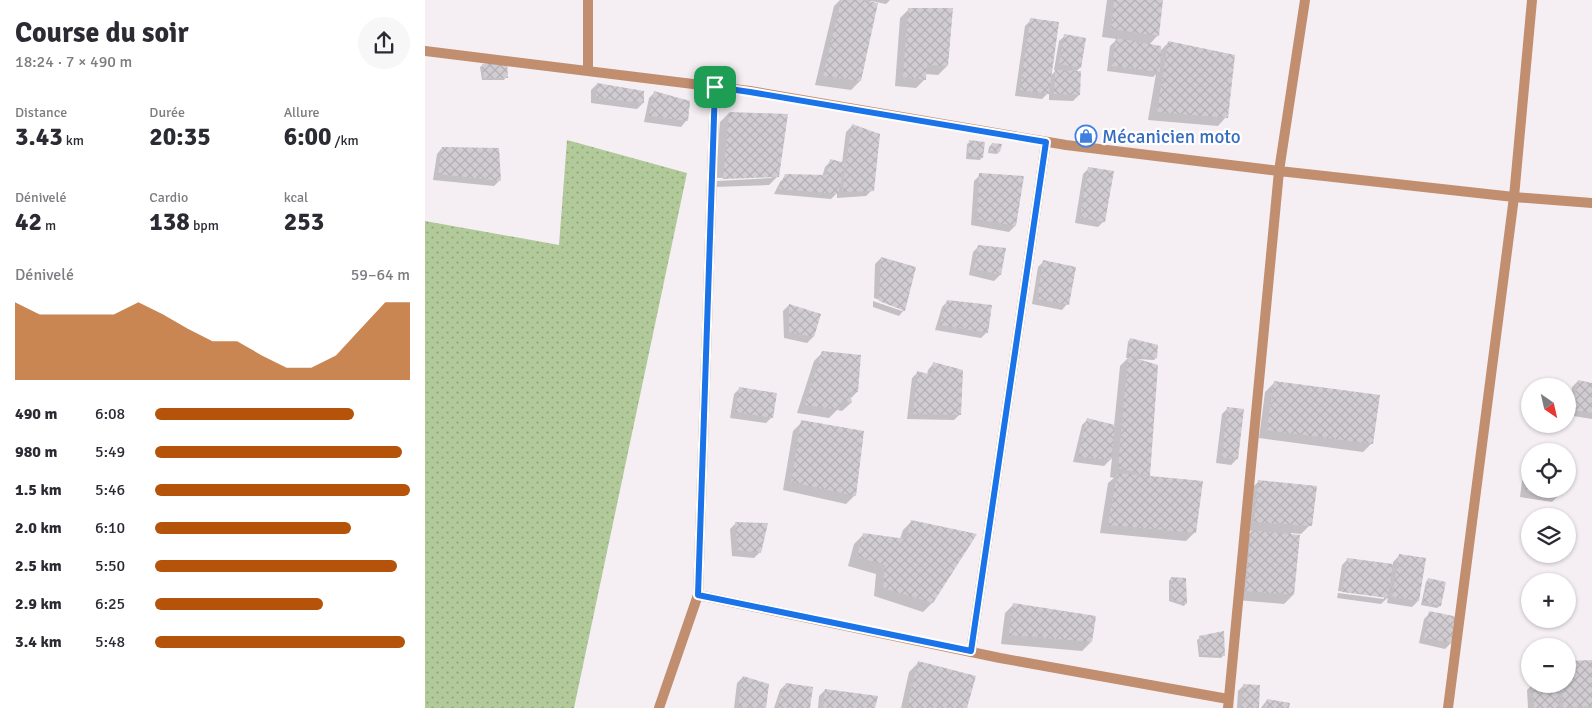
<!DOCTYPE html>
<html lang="fr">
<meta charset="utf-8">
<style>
:root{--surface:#fff;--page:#f7f7f7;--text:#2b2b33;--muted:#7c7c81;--accent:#b45309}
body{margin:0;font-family:Signika,sans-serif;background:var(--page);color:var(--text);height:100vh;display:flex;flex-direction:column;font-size:19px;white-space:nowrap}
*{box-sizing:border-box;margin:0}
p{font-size:16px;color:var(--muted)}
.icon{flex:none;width:28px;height:28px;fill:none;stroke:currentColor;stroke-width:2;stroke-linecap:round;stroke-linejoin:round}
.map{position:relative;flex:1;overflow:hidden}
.side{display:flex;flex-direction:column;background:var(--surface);width:425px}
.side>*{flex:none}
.needle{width:32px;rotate:146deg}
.buttons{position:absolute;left:1096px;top:378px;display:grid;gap:10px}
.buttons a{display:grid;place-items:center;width:55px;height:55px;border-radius:50%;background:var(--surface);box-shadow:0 1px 4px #0004;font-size:25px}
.pin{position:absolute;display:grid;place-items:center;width:42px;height:42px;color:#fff;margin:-21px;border-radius:10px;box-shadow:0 2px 8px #0006}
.round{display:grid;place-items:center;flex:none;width:52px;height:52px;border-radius:26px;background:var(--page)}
.summary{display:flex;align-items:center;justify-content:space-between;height:85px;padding:0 15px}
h1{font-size:28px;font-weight:800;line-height:38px}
.stats{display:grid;grid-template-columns:repeat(3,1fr);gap:8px;height:85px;padding:5px 15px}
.stats div{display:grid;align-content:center}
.stats b{font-size:25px;font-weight:800}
.stats small{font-size:14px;font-weight:400}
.stats p{font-size:14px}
.chart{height:140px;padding:10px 15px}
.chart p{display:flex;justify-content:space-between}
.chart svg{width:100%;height:90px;margin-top:5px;fill:var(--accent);opacity:.7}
ul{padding:0 15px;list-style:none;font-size:16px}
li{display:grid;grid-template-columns:80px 60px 1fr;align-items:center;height:38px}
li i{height:12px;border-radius:6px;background:var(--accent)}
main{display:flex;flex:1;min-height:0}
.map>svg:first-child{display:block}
.grass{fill:url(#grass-dots)}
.shadow{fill:#0003;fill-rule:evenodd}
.building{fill:url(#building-cross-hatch)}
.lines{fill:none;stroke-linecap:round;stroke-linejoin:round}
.street{stroke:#c28e70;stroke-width:10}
.route-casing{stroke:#fff;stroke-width:10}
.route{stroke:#1a73e8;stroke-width:6}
.labels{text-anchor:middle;stroke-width:4.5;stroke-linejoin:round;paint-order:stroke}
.shop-label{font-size:19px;fill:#366cbe;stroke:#fff;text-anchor:start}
</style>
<main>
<section class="side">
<div class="summary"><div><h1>Course du soir</h1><p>18:24 · 7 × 490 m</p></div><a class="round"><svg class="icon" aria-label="share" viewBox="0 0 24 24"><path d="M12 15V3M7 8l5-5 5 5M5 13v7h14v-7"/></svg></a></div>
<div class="stats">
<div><p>Distance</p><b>3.43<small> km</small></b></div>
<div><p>Durée</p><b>20:35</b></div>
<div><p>Allure</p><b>6:00<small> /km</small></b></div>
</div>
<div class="stats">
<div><p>Dénivelé</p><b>42<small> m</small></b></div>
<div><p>Cardio</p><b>138<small> bpm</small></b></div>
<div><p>kcal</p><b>253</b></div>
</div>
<div class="chart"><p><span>Dénivelé</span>59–64 m</p>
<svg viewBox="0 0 160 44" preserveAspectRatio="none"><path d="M0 44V6L10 12L20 12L30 12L40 12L50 6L60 12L70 19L80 25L90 25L100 32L110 38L120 38L130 32L140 19L150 6L160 6V44z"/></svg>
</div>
<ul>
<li><b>490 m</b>6:08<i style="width:78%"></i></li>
<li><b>980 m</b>5:49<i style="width:97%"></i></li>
<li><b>1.5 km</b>5:46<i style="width:100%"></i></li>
<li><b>2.0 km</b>6:10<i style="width:77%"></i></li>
<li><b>2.5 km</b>5:50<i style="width:95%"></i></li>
<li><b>2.9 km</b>6:25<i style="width:66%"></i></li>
<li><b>3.4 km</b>5:48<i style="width:98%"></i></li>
</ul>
</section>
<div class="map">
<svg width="1167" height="708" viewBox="0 0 1167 708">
<defs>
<pattern id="grass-dots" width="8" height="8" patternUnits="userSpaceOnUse" patternTransform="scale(1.25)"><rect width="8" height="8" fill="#b2ca99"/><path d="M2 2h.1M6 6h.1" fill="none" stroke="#92a57e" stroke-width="1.8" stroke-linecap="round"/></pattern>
<pattern id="building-cross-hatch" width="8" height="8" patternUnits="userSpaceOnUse" patternTransform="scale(1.25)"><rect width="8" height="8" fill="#d1ccd1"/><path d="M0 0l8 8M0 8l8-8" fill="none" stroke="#b4b0b4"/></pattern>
</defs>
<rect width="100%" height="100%" fill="#f5eff4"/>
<!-- grass -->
<path class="grass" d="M 142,140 L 262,173 L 149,708 L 0,708 L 0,221 L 134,245 Z"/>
<!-- shadow -->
<path class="shadow" d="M 415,0 L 465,0 L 461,4 L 446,1 L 435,81 L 426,90 L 390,85 L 409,6 Z
M 682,0 L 737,0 L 733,35 L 724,45 L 734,52 L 743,43 L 801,117 L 793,126 L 723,120 L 731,74 L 728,77 L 682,71 L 685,46 L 692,39 L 677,37 Z
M 484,9 L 522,66 L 513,75 L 500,74 L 500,79 L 491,88 L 470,86 L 475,18 Z
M 606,20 L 625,77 L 631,70 L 629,70 L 634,41 L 640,36 L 655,68 L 650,72 L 654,95 L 648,101 L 624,100 L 624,92 L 617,99 L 590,96 L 600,26 Z
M 58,65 L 81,77 L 79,80 L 57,80 L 55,67 Z
M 172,84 L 218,103 L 212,109 L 166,103 L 166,90 Z
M 230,92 L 261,121 L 256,127 L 219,122 L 224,98 Z
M 304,113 L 353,176 L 344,185 L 290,187 L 295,122 ZM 347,176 L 347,178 L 292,181 L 292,178 Z
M 427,126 L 447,190 L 441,196 L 412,198 L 412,193 L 406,199 L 349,194 L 355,182 L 361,176 L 397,177 L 400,167 L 406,161 L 417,163 L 421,132 Z
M 545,142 L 557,157 L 555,160 L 541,159 L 542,144 Z
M 567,144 L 574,152 L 572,154 L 563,153 L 564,147 Z
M 17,148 L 75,180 L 69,186 L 8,180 L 12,154 Z
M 664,168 L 679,221 L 673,227 L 650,223 L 658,174 Z
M 555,175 L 590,226 L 584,232 L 546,225 L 549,181 Z
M 554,246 L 575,275 L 569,281 L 544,275 L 548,252 Z
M 456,258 L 489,268 L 479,310 L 474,316 L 448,307 L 448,301 L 477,311 L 477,308 L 449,298 L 450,264 Z
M 619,261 L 642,304 L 637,310 L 607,304 L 613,267 Z
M 523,301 L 562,332 L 556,338 L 510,330 L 517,307 Z
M 364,305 L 388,337 L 382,343 L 359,338 L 358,311 Z
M 705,339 L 731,358 L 729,360 L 712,359 L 732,366 L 723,477 L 770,532 L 761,541 L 675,533 L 683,483 L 689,478 L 685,477 L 687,458 L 679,466 L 648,462 L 657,425 L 663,419 L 689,426 L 695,366 L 703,358 L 701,358 L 703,342 Z
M 398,352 L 432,392 L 425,399 L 426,403 L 417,411 L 412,410 L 404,418 L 372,413 L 389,361 Z
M 508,364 L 535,414 L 529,420 L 482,419 L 487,378 L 493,372 L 502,375 L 503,370 Z
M 1153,381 L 1167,384 L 1167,419 L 1142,415 L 1147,387 Z
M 849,383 L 947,443 L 938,452 L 834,438 L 840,392 Z
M 315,388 L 347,417 L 341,423 L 305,418 L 309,394 Z
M 803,408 L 812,459 L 806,465 L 791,463 L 797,414 Z
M 377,422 L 430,495 L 421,504 L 358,490 L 368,431 Z
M 1103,475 L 1105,476 L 1105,489 L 1134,489 L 1133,496 L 1127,502 L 1095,497 L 1097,481 Z
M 834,481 L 885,525 L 876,534 L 866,533 L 868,595 L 859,604 L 812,600 L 817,541 L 827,531 L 821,531 L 825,490 Z
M 487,521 L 507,603 L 498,612 L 449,596 L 451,574 L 423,566 L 429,544 L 438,535 L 475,539 L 478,530 Z
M 311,523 L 335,552 L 329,558 L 307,556 L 305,529 Z
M 974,556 L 993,601 L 987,607 L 962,603 L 963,597 L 956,604 L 912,598 L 913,593 L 959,599 L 959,596 L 913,591 L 917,565 L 923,559 L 968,565 L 968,562 Z
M 746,578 L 761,603 L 759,606 L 744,601 L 744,581 Z
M 1003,579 L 1015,606 L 1012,608 L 996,605 L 1001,582 Z
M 589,604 L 666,642 L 657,651 L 576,644 L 580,613 Z
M 1005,613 L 1031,618 L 1026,643 L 1020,649 L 994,643 L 999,619 Z
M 775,638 L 799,655 L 796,658 L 774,657 L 772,640 Z
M 1167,661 L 1167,708 L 1103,708 L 1102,690 L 1108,684 L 1142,684 Z
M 493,663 L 541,708 L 476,708 L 484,672 Z
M 318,677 L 343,685 L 340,708 L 309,708 L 312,683 Z
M 361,684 L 384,708 L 349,708 L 355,690 Z
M 819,685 L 833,708 L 812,708 L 813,691 Z
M 400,690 L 449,708 L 393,708 L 394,696 Z
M 842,700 L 863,708 L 836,708 Z"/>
<!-- building -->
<path class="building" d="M 416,0 L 437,0 L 453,3 L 436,81 L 398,76 Z
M 689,0 L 738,0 L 734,36 L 686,29 Z
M 483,8 L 528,8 L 523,66 L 502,65 L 501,80 L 478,77 Z
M 605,18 L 634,22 L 624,94 L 595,90 Z
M 639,34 L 661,38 L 656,68 L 634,64 Z
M 691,38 L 736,46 L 735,72 L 687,66 Z
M 743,41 L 810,55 L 803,118 L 732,112 Z
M 82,61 L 83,78 L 59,78 L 57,64 Z
M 630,70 L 656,71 L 655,95 L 629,94 Z
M 172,83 L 219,91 L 219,103 L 171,98 Z
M 229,91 L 265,101 L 263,121 L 224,116 Z
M 304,112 L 363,114 L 354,177 L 298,179 Z
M 427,124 L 455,134 L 449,191 L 417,192 L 421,163 L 413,194 L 354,189 L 360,174 L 401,175 L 405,159 L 421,163 Z
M 544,140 L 560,142 L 558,158 L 543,156 Z
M 567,143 L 577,144 L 575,152 L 565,151 Z
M 17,147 L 74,148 L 76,181 L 13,174 Z
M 663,167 L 689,171 L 680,222 L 655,218 Z
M 554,173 L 599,176 L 591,226 L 552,219 Z
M 553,245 L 581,248 L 576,275 L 549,269 Z
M 456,257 L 491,267 L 480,311 L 454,301 Z
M 618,260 L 651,267 L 644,305 L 612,299 Z
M 522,300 L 567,305 L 563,333 L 515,325 Z
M 364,304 L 396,314 L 389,337 L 364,332 Z
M 705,338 L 733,345 L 732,358 L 703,356 Z
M 397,351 L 436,355 L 433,392 L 425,392 L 427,403 L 417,400 L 414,410 L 380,405 Z
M 703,356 L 733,365 L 725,476 L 778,481 L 771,533 L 683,525 L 692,473 L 725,476 L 693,468 Z
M 508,362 L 538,370 L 536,415 L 488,414 L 492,371 L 507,375 Z
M 1153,380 L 1167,383 L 1167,413 L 1147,410 Z
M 849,381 L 955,395 L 948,444 L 842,430 Z
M 314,387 L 352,393 L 348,418 L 310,412 Z
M 802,407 L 819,409 L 813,459 L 797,458 Z
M 662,418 L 690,425 L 686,460 L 653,457 Z
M 376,420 L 439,431 L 431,496 L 366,482 Z
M 1103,474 L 1105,474 L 1105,489 L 1136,489 L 1135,496 L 1100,492 Z
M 833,480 L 892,486 L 887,526 L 829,522 Z
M 486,520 L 552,534 L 508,603 L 458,588 L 460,565 L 432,557 L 438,533 L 481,539 Z
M 310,522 L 343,523 L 336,553 L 313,550 Z
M 826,530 L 875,535 L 869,595 L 820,591 Z
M 974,554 L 1001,558 L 994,601 L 967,597 Z
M 922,558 L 968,564 L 963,598 L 917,592 Z
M 746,577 L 761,578 L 762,604 L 746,599 Z
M 1003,578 L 1021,582 L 1016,606 L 998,602 Z
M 588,603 L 671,616 L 667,642 L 584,635 Z
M 1004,611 L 1033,617 L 1027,643 L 999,638 Z
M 799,631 L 800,656 L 776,655 L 774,636 Z
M 1167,660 L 1167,706 L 1138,708 L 1137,684 L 1142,684 L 1142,661 Z
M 493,661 L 551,676 L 542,708 L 482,708 Z
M 318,676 L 344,684 L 341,708 L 313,707 Z
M 361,683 L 388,687 L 385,708 L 351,708 Z
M 818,684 L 835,685 L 834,708 L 816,708 Z
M 1107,684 L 1133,684 L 1134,708 L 1109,708 Z
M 400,689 L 453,696 L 450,708 L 398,708 Z
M 842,699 L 865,703 L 864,708 L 840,708 Z"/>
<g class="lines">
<!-- street -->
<path class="street" d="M 163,0 L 163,71
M 0,51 L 325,91 L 641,145 L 854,171 L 1089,197 L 1167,203
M 273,595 L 575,658 L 803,699
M 546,651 L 621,142
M 234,708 L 273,595 L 290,87
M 803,708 L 854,171 L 880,0
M 1023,708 L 1089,197 L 1107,0"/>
</g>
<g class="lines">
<!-- route casing -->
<g class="route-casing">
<path id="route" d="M 290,87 L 325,92 L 621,142 L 546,651 L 273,595 Z"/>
</g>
<!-- route -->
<use href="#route" class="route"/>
</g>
<!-- icons -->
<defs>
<g id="shop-ring" transform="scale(1.125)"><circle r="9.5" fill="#fff" stroke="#3f7fe0" stroke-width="1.5"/><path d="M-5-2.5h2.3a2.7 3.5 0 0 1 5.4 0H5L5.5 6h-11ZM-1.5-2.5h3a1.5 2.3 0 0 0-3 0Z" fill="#3f7fe0"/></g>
</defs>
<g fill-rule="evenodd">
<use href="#shop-ring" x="661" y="136"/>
</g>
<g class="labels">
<!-- shop labels -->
<g class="shop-label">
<text x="677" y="143">Mécanicien moto</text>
</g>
</g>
</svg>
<div class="buttons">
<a><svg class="needle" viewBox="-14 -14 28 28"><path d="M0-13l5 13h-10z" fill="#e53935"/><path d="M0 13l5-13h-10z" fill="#7c7c81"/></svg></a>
<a><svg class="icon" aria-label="locate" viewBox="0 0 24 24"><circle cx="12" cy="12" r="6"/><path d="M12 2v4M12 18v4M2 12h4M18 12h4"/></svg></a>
<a><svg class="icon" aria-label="layers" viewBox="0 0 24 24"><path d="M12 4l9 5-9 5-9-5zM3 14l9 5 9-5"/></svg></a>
<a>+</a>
<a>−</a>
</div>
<div class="pin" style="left:290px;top:87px;background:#1e9e55"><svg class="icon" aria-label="arrive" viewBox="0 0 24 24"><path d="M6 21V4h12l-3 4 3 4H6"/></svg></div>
</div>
</main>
